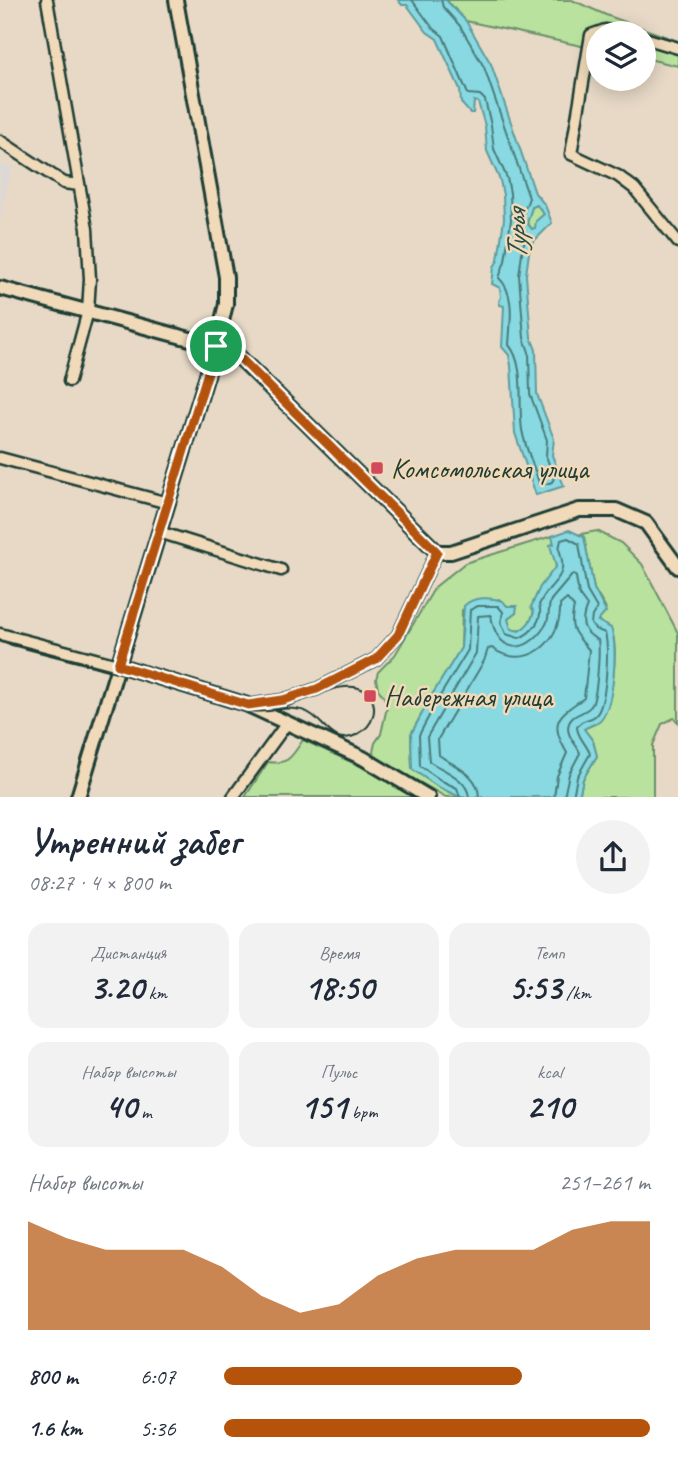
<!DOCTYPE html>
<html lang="ru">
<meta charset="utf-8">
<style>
:root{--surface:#fff;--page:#f2f2f3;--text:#1f2937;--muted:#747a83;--accent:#b45309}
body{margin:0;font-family:Caveat,sans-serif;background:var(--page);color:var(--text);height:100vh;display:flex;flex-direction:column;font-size:26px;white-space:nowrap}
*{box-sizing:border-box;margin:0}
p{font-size:23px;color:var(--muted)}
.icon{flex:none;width:38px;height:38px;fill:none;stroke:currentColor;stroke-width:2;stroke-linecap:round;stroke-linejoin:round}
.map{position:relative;height:797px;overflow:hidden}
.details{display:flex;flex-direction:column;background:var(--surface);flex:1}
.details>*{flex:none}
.fabs{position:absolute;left:586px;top:21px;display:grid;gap:14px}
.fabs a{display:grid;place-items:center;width:70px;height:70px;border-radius:50%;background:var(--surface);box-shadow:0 4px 18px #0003;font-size:35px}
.pin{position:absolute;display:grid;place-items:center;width:60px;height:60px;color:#fff;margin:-30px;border:4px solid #fff;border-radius:50%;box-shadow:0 2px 7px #0007}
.round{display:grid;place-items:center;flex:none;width:74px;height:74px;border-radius:37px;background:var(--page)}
.summary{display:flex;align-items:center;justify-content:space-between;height:119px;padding:0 28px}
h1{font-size:38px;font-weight:700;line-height:52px}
.figures{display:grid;grid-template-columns:repeat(3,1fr);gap:10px;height:119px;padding:7px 28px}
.figures div{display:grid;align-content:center;border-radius:18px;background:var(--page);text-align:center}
.figures b{font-size:35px;font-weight:700}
.figures small{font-size:19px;font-weight:400}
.figures p{font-size:19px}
.chart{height:196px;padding:14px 28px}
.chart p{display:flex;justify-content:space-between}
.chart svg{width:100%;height:126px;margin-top:7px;fill:var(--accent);opacity:.7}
ul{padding:0 28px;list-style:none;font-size:23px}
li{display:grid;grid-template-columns:112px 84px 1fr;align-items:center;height:52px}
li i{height:18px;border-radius:9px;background:var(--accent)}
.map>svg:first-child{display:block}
.built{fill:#dcd8d6}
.green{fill:#b9e29f;stroke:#6c906a;stroke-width:2}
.water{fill:#88d9e2;stroke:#5e9b9c;stroke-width:2;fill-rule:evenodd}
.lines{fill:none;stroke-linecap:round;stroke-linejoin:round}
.shore{stroke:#497b7a;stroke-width:2}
.street-casing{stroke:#1f3d34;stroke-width:15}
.secondary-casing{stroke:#1f3d34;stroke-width:18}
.street{stroke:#f0dab9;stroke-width:10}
.secondary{stroke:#f0dab9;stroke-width:12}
.tram{stroke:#1f3d34;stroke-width:2}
.route-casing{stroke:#fff;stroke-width:14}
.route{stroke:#b45309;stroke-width:9}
.poi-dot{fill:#d1495b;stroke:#f0dab9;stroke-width:2.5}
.labels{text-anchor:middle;stroke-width:5;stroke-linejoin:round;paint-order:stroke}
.poi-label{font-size:28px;fill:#1f3d34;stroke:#f0dab9;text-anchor:start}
.water-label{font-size:30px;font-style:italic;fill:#2a4d45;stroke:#f0dab9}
</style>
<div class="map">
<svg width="678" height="797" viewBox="0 0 678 797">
<rect width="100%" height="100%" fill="#e7d9c6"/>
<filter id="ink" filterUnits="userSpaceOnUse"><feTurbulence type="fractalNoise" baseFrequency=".0143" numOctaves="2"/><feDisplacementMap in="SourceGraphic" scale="14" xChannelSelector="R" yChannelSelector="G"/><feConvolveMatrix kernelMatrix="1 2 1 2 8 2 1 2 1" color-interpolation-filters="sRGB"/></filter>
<g filter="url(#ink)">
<!-- built -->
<path class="built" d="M 0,164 L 12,167 L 1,209 L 3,210 L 0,222 Z"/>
<!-- green -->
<path class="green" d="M 446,0 L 572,0 L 606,15 L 678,41 L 678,66 L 644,58 L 644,33 L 598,33 L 598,49 L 586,47 L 466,21 Z
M 537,205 L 544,214 L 535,229 L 532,229 L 527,223 L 532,207 Z
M 597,531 L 621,543 L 642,564 L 678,633 L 678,722 L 674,718 L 662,724 L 653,745 L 653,797 L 579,797 L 583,779 L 597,756 L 593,741 L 584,729 C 588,726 594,725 599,722 C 612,712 620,644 611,630 C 609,625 602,624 598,621 L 606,609 L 594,589 L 584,537 L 581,534 Z
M 552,536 L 554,544 L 551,545 L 556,566 C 552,575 543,581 539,590 C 534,605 535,631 514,631 L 509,626 L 508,619 L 516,613 L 499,599 L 462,610 L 461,648 L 432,695 L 411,734 L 412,769 L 438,787 L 460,797 L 446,797 L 377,758 L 373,752 L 375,743 L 381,734 L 387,707 L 384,697 L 378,689 L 376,679 L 378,672 L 395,655 L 435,587 L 465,563 Z
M 303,740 L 360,766 L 413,797 L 245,797 L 268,762 C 290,765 292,755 303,740 Z"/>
<!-- water -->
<path class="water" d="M 398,0 L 446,0 L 466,21 L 491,64 L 535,193 L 545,205 L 552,223 L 530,245 L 526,275 L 531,337 L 536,350 L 537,394 L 554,439 L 552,455 L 564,486 L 536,495 L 515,433 L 511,366 L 509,355 L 502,347 L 504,306 L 500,305 L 499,301 L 501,297 L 500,288 L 492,284 L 494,267 L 498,260 L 504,219 L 503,195 L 500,180 L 487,151 L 485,126 L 478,102 L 474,101 L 473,113 L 470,113 L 461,103 L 460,89 L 437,39 L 427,32 L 407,5 L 402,5 ZM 537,205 L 544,214 L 536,221 L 535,228 L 532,229 L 527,223 L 532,207 Z
M 569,530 L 584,537 L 594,589 L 606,612 L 598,621 L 611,628 C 618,647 614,703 602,718 C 597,725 589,725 584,729 L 593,741 L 597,756 L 583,779 L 579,797 L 460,797 L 438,787 L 412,769 L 411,734 L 432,695 L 461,648 L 464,606 C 473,596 491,597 503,601 L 507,606 L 517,606 L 516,613 L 508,619 L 511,629 L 519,631 C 526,627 532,620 534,612 L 531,607 L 540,587 L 556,566 L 550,545 L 554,544 L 552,536 Z"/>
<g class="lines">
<!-- shore -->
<path class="shore" d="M 412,0 L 432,27 L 443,36 L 468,94 L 480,95 L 485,100 L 491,125 L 494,149 L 507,178 L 510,193 L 511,220 L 505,261 L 499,278 C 516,294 510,323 509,345 C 526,365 518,405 522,430 C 525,448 534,465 539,483 L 543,485 L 552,482 L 554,478 L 546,456 L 547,440 L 530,394 L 529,352 L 524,338 L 519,276 L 523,245 L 528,236 L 520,221 L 529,198 L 484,67 L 460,26 L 443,7 L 441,0
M 460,797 L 457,788 L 442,781 L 420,766 L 419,735 L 438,699 L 468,650 L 470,610 L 478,606 L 498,606 L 503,612 L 501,622 L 506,634 L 519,638 C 532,633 544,619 539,605 C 551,578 570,581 559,549 L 561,540 L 568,538 L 579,544 L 587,591 L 597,608 L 592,616 L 591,624 L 595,629 L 605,633 C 609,648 607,706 595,716 C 589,721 582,718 577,727 C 577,737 587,744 590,754 L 577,777 L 573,797
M 469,797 C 467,778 443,771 429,761 L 427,737 L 476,653 L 478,616 L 491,615 C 496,653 525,657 545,626 C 551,617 547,609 551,600 L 573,574 L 576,577 L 579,595 L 587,606 C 580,622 582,632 598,640 C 600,650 597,699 591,706 C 584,715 569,713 568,728 C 568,739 577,744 580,753 L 569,774 L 564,797
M 479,797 C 478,773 456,768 439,755 L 438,739 L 484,661 L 488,649 L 492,648 C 525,672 562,643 560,605 L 567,599 L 574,607 C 568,631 576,634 589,650 L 584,698 C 557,716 549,722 567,753 L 557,776 L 554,797"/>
<!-- street casing -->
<g class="street-casing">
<path id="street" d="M 47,0 L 87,229 L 90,279 L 88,311 L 69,381
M 622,33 L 605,30 L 591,35 L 571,154 L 618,176 L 634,188 L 678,242
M 644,38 L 678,48
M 0,141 L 64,183 L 79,185
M 0,458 L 168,503
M 159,532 L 281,570
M 0,634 L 118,665
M 248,705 L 283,700 L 317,689 L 376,659 L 398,635 L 437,552
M 233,797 L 287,723"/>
</g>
<!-- secondary casing -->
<g class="secondary-casing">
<path id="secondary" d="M 0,288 L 216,346 L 237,355 L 437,552 L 451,552 L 579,510 L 616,510 L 646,523 L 678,567
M 118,665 L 248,705 L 363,758 L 428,797
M 78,797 L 216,346 L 226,304 L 226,277 L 176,0"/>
</g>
<!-- street -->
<use href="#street" class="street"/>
<!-- secondary -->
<use href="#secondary" class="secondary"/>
<!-- tram -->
<path class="tram" d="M 0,642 L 116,672 L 248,711 C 259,712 269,712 280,709 C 301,703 353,672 369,695 C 374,701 375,709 373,716 C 371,725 364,731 356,735 C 335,746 326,725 312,715 C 303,708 291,708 280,709"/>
</g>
</g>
<g class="lines" filter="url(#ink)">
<!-- route casing -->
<g class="route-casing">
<path id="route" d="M 216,346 L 237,355 L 437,552 L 398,635 L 376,659 L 317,689 L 283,700 L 248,705 L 118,665 Z"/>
</g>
<!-- route -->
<use href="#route" class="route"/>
</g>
<!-- markers -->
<g class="poi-dot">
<rect x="370" y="461" width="14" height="14" rx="3.5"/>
<rect x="363" y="689" width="14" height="14" rx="3.5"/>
</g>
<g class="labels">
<!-- poi labels -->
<g class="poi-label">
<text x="391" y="478">Комсомольская улица</text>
<text x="384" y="706">Набережная улица</text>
</g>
<!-- water labels -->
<g class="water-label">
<text transform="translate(516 235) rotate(-91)" y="10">Турья</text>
</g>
</g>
</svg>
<div class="fabs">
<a><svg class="icon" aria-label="layers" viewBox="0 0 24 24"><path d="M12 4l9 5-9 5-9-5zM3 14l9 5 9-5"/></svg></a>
</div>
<div class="pin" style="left:216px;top:346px;background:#1e9e55"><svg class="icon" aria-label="arrive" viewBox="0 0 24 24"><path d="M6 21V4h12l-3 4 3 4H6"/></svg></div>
</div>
<section class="details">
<div class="summary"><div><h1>Утренний забег</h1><p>08:27 · 4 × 800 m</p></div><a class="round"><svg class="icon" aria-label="share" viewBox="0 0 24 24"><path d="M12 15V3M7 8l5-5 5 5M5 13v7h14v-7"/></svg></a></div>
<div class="figures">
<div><p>Дистанция</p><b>3.20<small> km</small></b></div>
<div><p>Время</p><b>18:50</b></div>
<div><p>Темп</p><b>5:53<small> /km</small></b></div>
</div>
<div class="figures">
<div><p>Набор высоты</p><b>40<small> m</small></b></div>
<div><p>Пульс</p><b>151<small> bpm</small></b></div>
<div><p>kcal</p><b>210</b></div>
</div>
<div class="chart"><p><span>Набор высоты</span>251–261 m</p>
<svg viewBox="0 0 160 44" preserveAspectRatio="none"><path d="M0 44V6L10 12L20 16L30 16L40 16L50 22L60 32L70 38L80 35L90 25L100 19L110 16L120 16L130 16L140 9L150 6L160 6V44z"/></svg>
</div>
<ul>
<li><b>800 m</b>6:07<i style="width:70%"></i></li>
<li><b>1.6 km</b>5:36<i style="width:100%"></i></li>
</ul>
</section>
